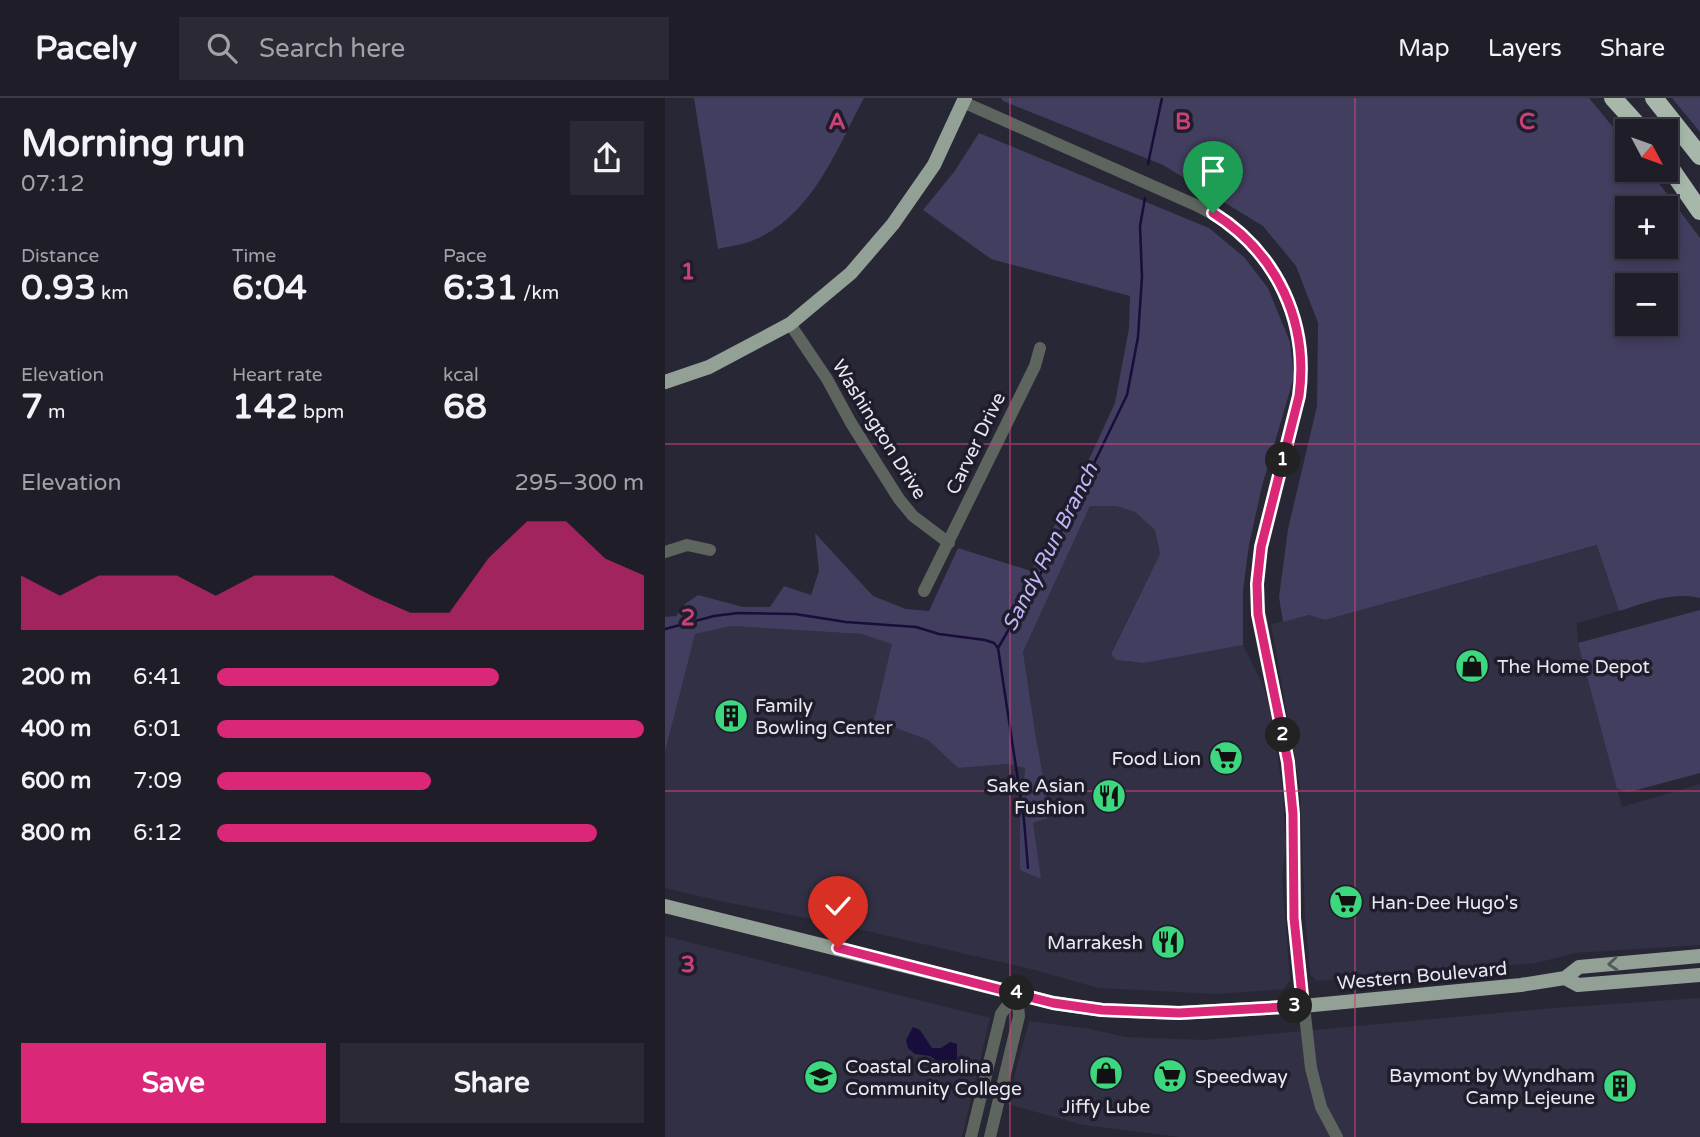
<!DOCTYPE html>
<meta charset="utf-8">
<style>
:root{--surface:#1e1d28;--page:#2b2a34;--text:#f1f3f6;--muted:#a1a2a8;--line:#3c3b45;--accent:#db2777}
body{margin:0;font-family:"Varela Round",sans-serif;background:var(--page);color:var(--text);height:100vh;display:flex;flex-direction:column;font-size:26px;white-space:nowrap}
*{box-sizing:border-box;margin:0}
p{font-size:23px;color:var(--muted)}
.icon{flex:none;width:38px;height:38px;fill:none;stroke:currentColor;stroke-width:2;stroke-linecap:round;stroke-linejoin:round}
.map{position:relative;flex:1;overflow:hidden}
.side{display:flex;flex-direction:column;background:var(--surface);width:665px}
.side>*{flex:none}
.needle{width:46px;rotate:131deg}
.controls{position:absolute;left:950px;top:21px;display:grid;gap:14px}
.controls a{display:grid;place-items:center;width:63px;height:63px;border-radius:0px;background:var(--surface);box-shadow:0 4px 10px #0003,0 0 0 2px var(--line);font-size:35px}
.pin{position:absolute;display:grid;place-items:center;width:60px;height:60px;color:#fff;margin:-72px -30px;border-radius:50% 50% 50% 0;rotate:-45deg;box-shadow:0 0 7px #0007}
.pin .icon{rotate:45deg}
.km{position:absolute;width:35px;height:35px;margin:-18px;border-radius:50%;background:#222;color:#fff;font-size:19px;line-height:35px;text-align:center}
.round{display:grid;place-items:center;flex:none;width:74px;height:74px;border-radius:0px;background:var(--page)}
.overview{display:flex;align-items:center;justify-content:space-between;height:119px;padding:0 21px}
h1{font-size:38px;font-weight:700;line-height:52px}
.figures{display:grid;grid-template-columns:repeat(3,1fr);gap:10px;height:119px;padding:7px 21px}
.figures div{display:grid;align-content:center}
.figures b{font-size:35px;font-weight:700}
.figures small{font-size:19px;font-weight:400}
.figures p{font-size:19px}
.chart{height:196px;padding:14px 21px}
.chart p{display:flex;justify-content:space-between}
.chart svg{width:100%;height:126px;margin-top:7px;fill:var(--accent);opacity:.7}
.cta{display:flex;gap:14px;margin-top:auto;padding:14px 21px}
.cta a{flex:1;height:80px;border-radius:0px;background:var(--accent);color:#fff;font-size:28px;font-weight:700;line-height:80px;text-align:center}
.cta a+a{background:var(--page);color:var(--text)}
ul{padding:0 21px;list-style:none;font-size:23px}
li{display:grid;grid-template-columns:112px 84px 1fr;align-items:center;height:52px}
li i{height:18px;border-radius:9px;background:var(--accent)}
header{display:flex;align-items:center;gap:42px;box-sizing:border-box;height:98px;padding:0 35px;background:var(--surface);border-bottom:2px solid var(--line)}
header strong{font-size:33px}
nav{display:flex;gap:38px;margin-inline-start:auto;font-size:24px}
.search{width:490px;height:63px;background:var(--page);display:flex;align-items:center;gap:18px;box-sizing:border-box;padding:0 24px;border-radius:0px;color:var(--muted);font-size:26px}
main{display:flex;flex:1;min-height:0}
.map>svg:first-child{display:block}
.built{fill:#323044}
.green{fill:#423e5f;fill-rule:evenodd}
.water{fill:#190d3b}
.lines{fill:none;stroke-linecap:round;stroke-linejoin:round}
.stream{stroke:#190d3b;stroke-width:2.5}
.minor{stroke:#5e655f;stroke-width:12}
.major{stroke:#92a096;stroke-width:14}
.highway{stroke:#a7b8ab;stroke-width:18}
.oneway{stroke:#53585b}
.route-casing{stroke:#fff;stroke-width:14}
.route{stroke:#db2777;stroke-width:9}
.grid{fill:none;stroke:#ca4279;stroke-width:2;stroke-opacity:0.55}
.labels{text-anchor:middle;stroke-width:7;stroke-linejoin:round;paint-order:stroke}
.street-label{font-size:19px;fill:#e8e8f1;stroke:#1f1d2b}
.poi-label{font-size:19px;fill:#e8e8f1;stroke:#1f1d2b;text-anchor:start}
.water-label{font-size:21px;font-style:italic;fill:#beb6f7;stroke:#1f1d2b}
.grid-label{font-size:23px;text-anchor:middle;font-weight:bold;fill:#ca4279;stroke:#1f1d2b;stroke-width:7;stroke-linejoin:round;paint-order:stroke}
</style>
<header>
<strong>Pacely</strong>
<div class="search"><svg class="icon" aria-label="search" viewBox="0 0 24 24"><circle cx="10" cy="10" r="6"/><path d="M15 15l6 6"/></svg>Search here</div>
<nav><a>Map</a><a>Layers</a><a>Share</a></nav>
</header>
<main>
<section class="side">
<div class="overview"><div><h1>Morning run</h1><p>07:12</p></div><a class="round"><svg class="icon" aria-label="share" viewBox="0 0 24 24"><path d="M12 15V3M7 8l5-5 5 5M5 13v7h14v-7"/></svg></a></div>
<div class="figures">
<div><p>Distance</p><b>0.93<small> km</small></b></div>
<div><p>Time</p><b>6:04</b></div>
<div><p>Pace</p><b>6:31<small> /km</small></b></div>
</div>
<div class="figures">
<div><p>Elevation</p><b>7<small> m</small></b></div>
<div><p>Heart rate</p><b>142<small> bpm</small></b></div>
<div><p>kcal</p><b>68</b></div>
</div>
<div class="chart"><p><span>Elevation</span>295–300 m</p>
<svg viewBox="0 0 160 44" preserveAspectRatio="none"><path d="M0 44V25L10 32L20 25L30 25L40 25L50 32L60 25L70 25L80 25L90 32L100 38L110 38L120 19L130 6L140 6L150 19L160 25V44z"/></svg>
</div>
<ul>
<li><b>200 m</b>6:41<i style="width:66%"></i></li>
<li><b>400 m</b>6:01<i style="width:100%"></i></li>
<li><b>600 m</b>7:09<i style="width:50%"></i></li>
<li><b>800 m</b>6:12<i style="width:89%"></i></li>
</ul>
<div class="cta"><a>Save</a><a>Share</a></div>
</section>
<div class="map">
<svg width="1035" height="1039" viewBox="0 0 1035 1039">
<rect width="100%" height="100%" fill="#282735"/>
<!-- built -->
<path class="built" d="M 425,408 L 451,408 L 470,414 L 490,432 L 495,456 L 446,555 L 451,562 L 479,565 L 578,547 L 598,587 L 607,617 L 618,697 L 621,749 L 617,780 L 625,882 L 619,891 L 552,896 L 433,890 L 370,872 L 172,826 L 55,803 L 0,790 L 0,654 L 29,536 L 65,528 L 197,536 L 228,546 L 209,622 L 263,642 L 293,670 L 344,666 L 360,670 L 355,722 L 355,772 L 368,725 L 386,719 L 371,640 L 358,554 Z
M 933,447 L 954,513 L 912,525 L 913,545 L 957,709 L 1035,686 L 1035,847 L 911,855 L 871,865 L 652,883 L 645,876 L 640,819 L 635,690 L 606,526 L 644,517 L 660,522 Z
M 0,838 L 325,920 L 297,1039 L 0,1039 Z
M 1035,900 L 1035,1039 L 515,1039 L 418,1027 L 342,1006 L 364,923 L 425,931 L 461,939 L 540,942 L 888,910 Z"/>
<!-- green -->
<path class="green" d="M 29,0 L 199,0 C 171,52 148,117 89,142 C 78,147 64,148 53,151 Z
M 336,0 L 924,0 L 962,46 L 962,72 L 984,72 L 1035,140 L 1035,500 C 1007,493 980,505 954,513 L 932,447 L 660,522 L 644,517 L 618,524 L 614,499 L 623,431 L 652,308 L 653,225 L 631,168 L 598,128 L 498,67 L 338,3 ZM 962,110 L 1001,110 L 1001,149 L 962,149 ZM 962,187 L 1001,187 L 1001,226 L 962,226 Z
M 1007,0 L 1035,0 L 1035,34 Z
M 314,35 L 544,130 L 579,159 L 603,190 L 625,244 L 629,279 L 597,388 L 584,447 L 578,492 L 578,547 L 479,565 L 451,562 L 446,556 L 495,456 L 490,432 L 470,414 L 451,408 L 425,408 L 358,554 L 371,640 L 386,719 L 368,725 L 376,781 L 355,772 L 355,722 L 360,670 L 344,666 L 293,670 L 263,642 L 209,622 L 227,546 L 197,536 L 66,528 L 30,536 L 0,654 L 0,519 L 11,518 L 20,506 L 33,497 L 78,509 L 105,509 L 119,488 L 146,497 L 154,473 L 150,435 L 208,498 L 241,511 L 264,513 L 293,450 L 366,473 L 427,355 L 450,305 L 464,230 L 465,198 L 326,161 L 258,112 L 289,74 Z
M 1035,512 L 1035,675 L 964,694 L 952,691 L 913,545 Z"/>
<!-- water -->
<path class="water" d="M 248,929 L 255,932 L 267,950 L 276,950 L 285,944 L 292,946 L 292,963 L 287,973 L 265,958 L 250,956 L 243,950 L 241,942 Z"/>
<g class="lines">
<!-- stream -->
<path class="stream" d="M 483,66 L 497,0
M 0,531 L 49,518 L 73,515 L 130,516 L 181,524 L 251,529 L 274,536 L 320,542 L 329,545 L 333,550
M 333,550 L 372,483 L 462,297 L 473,239 L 477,179 L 475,128 L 480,100
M 333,550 L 359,722 L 363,770"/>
<!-- minor -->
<path class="minor" d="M 298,4 L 533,108 C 606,144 644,218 634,298 L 596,449 L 592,486 L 592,502 L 623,664 L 628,716 L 629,820 L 646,970 L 656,1009 L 672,1039
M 125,226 L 162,281 L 186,325 L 234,401 L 248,418 L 284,445
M 0,454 L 22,447 L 45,452
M 259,493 L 370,268 L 375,250
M 306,1039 L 336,916 L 352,895
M 325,1039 L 354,918 L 352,895"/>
<!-- major -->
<path class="major" d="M 0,284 L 44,269 L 125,226 L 186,175 L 228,126 L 269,67 L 300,0
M 0,808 L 389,905 L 437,912 L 514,915 L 638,908 L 856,887 L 900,880 L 914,869 L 1035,858
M 900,880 L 913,887 L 1035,877"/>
<!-- highway -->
<path class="highway" d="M 948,0 L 978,33
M 989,0 L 1035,58
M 1001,64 L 1035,113"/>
</g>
<!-- one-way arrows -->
<defs><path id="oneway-chevron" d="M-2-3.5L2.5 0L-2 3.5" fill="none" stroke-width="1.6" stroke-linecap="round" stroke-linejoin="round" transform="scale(1.75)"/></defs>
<use class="oneway" href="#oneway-chevron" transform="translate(948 866) rotate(175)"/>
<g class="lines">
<!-- route casing -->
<g class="route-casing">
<path id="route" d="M 173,850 L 388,905 L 437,912 L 514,915 L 638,908 L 629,820 L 628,716 L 623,664 L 593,516 L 592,486 L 596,449 L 634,298 C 644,224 612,155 548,115"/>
</g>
<!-- route -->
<use href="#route" class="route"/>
</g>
<!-- grid -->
<path class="grid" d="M 345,0 L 345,1039M 690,0 L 690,1039M 0,346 L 1035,346M 0,693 L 1035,693"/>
<!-- icons -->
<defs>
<g id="shop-disc" transform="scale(1.75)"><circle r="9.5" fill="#3cd77e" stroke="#1f1d2b"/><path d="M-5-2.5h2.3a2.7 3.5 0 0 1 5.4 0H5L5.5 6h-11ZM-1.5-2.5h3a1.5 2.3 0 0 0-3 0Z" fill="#111"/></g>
<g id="building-disc" transform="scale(1.75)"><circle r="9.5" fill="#3cd77e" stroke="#1f1d2b"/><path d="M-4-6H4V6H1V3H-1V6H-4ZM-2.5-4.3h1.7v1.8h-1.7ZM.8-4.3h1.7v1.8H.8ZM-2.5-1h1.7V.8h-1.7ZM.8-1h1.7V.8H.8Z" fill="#111"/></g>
<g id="supermarket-disc" transform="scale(1.75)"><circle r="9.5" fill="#3cd77e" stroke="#1f1d2b"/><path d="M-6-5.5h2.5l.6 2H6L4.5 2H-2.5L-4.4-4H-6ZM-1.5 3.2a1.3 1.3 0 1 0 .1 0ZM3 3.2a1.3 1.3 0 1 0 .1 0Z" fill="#111"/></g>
<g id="restaurant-disc" transform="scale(1.75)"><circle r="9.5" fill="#3cd77e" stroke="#1f1d2b"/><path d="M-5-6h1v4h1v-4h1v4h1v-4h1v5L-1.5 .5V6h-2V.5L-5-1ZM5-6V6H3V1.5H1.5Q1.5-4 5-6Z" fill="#111"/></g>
<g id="university-disc" transform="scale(1.75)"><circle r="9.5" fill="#3cd77e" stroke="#1f1d2b"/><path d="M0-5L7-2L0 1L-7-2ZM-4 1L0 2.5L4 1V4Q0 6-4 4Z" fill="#111"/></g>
</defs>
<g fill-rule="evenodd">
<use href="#shop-disc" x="807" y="568"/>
<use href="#building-disc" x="66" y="618"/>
<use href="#supermarket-disc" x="561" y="660"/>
<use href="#restaurant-disc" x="444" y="698"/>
<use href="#supermarket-disc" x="681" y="804"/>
<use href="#restaurant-disc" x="503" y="844"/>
<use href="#shop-disc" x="441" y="975"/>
<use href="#supermarket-disc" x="505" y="978"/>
<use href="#university-disc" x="156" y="979"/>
<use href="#building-disc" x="955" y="988"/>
</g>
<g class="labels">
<!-- street labels -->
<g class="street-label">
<text transform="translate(215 331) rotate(58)" y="7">Washington Drive</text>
<text transform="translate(310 345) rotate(-64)" y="7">Carver Drive</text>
<text transform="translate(757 877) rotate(-5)" y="7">Western Boulevard</text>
</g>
<!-- poi labels -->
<g class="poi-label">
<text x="832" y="575">The Home Depot</text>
<text x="90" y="614">Family<tspan x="90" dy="22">Bowling Center</tspan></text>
<text x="536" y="667" text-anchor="end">Food Lion</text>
<text x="420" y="694" text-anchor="end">Sake Asian<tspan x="420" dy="22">Fushion</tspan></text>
<text x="706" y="811">Han-Dee Hugo's</text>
<text x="478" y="851" text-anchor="end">Marrakesh</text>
<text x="180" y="975">Coastal Carolina<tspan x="180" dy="22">Community College</tspan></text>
<text x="930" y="984" text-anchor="end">Baymont by Wyndham<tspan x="930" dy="22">Camp Lejeune</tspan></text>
<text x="530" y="985">Speedway</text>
<text x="441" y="1015" text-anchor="middle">Jiffy Lube</text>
</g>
<!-- water labels -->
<g class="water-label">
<text transform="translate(385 449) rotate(-63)" y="7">Sandy Run Branch</text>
</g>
</g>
<g class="grid-label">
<text x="172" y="31">A</text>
<text x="518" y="31">B</text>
<text x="862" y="31">C</text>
<text x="23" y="181">1</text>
<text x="23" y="527">2</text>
<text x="23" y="874">3</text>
</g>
</svg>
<div class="controls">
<a><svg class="needle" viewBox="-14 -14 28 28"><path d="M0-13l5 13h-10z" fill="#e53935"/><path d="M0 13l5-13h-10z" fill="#a1a2a8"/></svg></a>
<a>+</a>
<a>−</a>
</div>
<div class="pin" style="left:548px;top:115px;background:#1e9e55"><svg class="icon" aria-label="arrive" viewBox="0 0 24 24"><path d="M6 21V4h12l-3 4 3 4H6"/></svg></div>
<div class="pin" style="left:173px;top:850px;background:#d93025"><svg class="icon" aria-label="check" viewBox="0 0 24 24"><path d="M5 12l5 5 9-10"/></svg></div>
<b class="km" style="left:618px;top:362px">1</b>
<b class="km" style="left:618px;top:637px">2</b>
<b class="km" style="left:630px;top:908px">3</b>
<b class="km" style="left:352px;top:895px">4</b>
</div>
</main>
